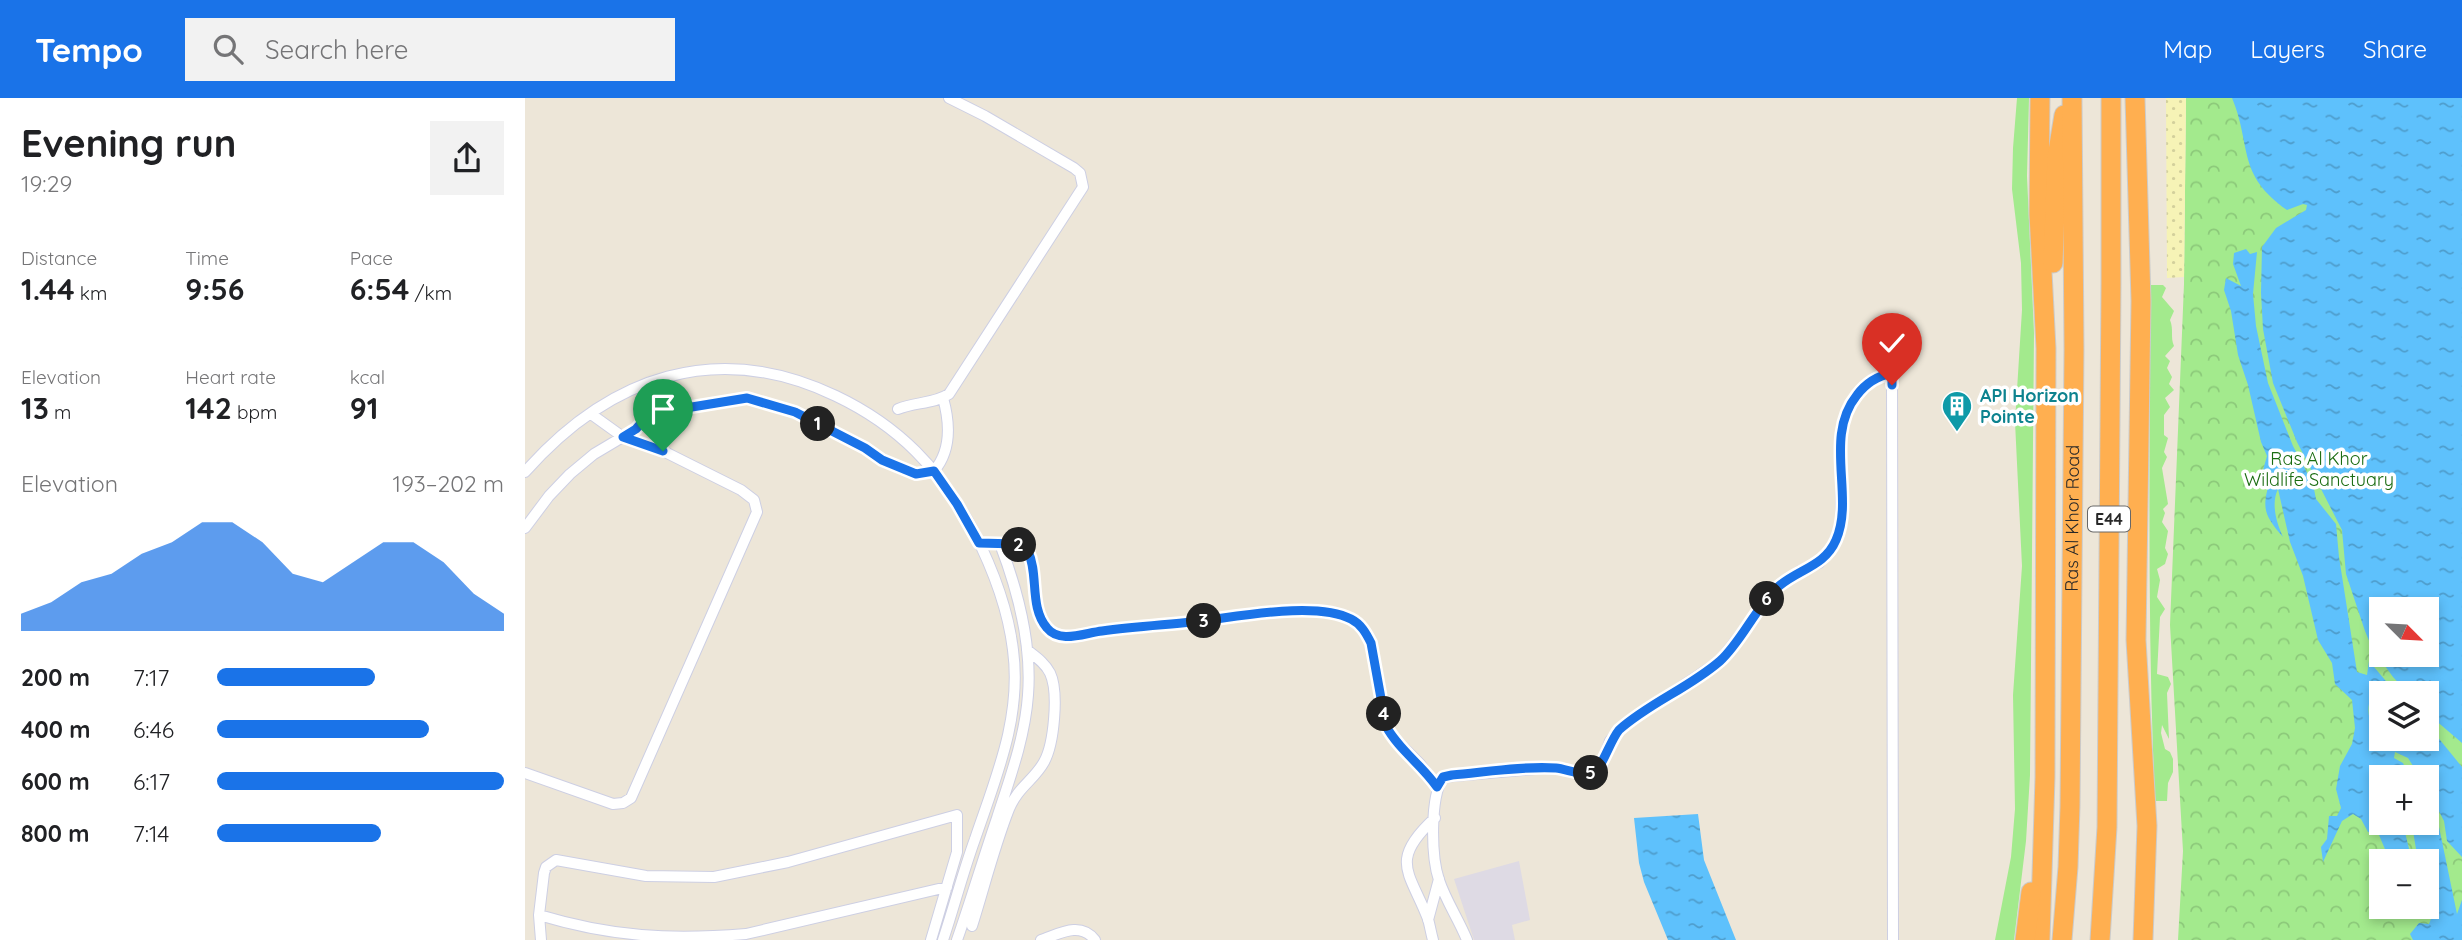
<!DOCTYPE html>
<meta charset="utf-8">
<style>
:root{--surface:#fff;--page:#f2f2f2;--text:#202124;--muted:#757577;--accent:#1a73e8}
body{margin:0;font-family:Quicksand,sans-serif;background:var(--page);color:var(--text);height:100vh;display:flex;flex-direction:column;font-size:26px;white-space:nowrap}
*{box-sizing:border-box;margin:0}
p{font-size:23px;color:var(--muted)}
.icon{flex:none;width:38px;height:38px;fill:none;stroke:currentColor;stroke-width:2;stroke-linecap:round;stroke-linejoin:round}
.map{position:relative;flex:1;overflow:hidden}
.sheet{display:flex;flex-direction:column;background:var(--surface);width:525px}
.sheet>*{flex:none}
.needle{width:46px;rotate:114deg}
.buttons{position:absolute;left:1844px;top:499px;display:grid;gap:14px}
.buttons a{display:grid;place-items:center;width:70px;height:70px;border-radius:0px;background:var(--surface);box-shadow:0 4px 10px #0003;font-size:35px}
.pin{position:absolute;display:grid;place-items:center;width:60px;height:60px;color:#fff;margin:-72px -30px;border-radius:50% 50% 50% 0;rotate:-45deg;box-shadow:0 0 7px #0007}
.pin .icon{rotate:45deg}
.km{position:absolute;width:35px;height:35px;margin:-18px;border-radius:50%;background:#222;color:#fff;font-size:19px;line-height:35px;text-align:center}
.round{display:grid;place-items:center;flex:none;width:74px;height:74px;border-radius:0px;background:var(--page)}
.head{display:flex;align-items:center;justify-content:space-between;height:119px;padding:0 21px}
h1{font-size:38px;font-weight:700;line-height:52px}
.metrics{display:grid;grid-template-columns:repeat(3,1fr);gap:10px;height:119px;padding:7px 21px}
.metrics div{display:grid;align-content:center}
.metrics b{font-size:30px;font-weight:700}
.metrics small{font-size:19px;font-weight:400}
.metrics p{font-size:19px}
.chart{height:196px;padding:14px 21px}
.chart p{display:flex;justify-content:space-between}
.chart svg{width:100%;height:126px;margin-top:7px;fill:var(--accent);opacity:.7}
ul{padding:0 21px;list-style:none;font-size:23px}
li{display:grid;grid-template-columns:112px 84px 1fr;align-items:center;height:52px}
li i{height:18px;border-radius:9px;background:var(--accent)}
header{display:flex;align-items:center;gap:42px;box-sizing:border-box;height:98px;padding:0 35px;background:var(--accent);color:#fff}
header strong{font-size:33px}
nav{display:flex;gap:38px;margin-inline-start:auto;font-size:24px}
.search{width:490px;height:63px;background:var(--page);display:flex;align-items:center;gap:18px;box-sizing:border-box;padding:0 24px;border-radius:0px;color:var(--muted);font-size:26px}
main{display:flex;flex:1;min-height:0}
.map>svg:first-child{display:block}
.industrial{fill:#dedae4}
.grass{fill:#a3ea8d}
.forest{fill:url(#forest-crowns);fill-rule:evenodd}
.sand{fill:url(#sand-dots)}
.water{fill:url(#water-ripples);fill-rule:evenodd}
.lines{fill:none;stroke-linecap:round;stroke-linejoin:round}
.minor-casing{stroke:#cdcfe3;stroke-width:12}
.motorway-casing{stroke:#cbcbcb;stroke-width:21}
.minor{stroke:#fff;stroke-width:10}
.motorway{stroke:#ffaf50;stroke-width:19}
.route-casing{stroke:#fff;stroke-width:14}
.route{stroke:#1a73e8;stroke-width:9}
.labels{text-anchor:middle;stroke-width:7;stroke-linejoin:round;paint-order:stroke}
.shield{fill:#fff;stroke:#686868;stroke-width:2}
.shield-label{font-size:16px;font-weight:bold;fill:#282828}
.culture-label{font-size:18px;font-weight:bold;fill:#0d838f;stroke:#fff;text-anchor:start}
.park-label{font-size:18px;fill:#1a6c11;stroke:#fff}
.street-label{font-size:18px;fill:#282828;stroke:#fff}
</style>
<header>
<strong>Tempo</strong>
<div class="search"><svg class="icon" aria-label="search" viewBox="0 0 24 24"><circle cx="10" cy="10" r="6"/><path d="M15 15l6 6"/></svg>Search here</div>
<nav><a>Map</a><a>Layers</a><a>Share</a></nav>
</header>
<main>
<section class="sheet">
<div class="head"><div><h1>Evening run</h1><p>19:29</p></div><a class="round"><svg class="icon" aria-label="share" viewBox="0 0 24 24"><path d="M12 15V3M7 8l5-5 5 5M5 13v7h14v-7"/></svg></a></div>
<div class="metrics">
<div><p>Distance</p><b>1.44<small> km</small></b></div>
<div><p>Time</p><b>9:56</b></div>
<div><p>Pace</p><b>6:54<small> /km</small></b></div>
</div>
<div class="metrics">
<div><p>Elevation</p><b>13<small> m</small></b></div>
<div><p>Heart rate</p><b>142<small> bpm</small></b></div>
<div><p>kcal</p><b>91</b></div>
</div>
<div class="chart"><p><span>Elevation</span>193–202 m</p>
<svg viewBox="0 0 160 44" preserveAspectRatio="none"><path d="M0 44V38L10 34L20 27L30 24L40 17L50 13L60 6L70 6L80 13L90 24L100 27L110 20L120 13L130 13L140 20L150 31L160 38V44z"/></svg>
</div>
<ul>
<li><b>200 m</b>7:17<i style="width:55%"></i></li>
<li><b>400 m</b>6:46<i style="width:74%"></i></li>
<li><b>600 m</b>6:17<i style="width:100%"></i></li>
<li><b>800 m</b>7:14<i style="width:57%"></i></li>
</ul>
</section>
<div class="map">
<svg width="1937" height="842" viewBox="0 0 1937 842">
<defs>
<pattern id="forest-crowns" width="20" height="18" patternUnits="userSpaceOnUse" patternTransform="scale(1.75)"><rect width="20" height="18" fill="#a3ea8d"/><path d="M2 6a3 3 0 1 1 6 0M12 15a3 3 0 1 1 6 0" fill="none" stroke="#8cc97a"/></pattern>
<pattern id="sand-dots" width="8" height="8" patternUnits="userSpaceOnUse" patternTransform="scale(1.75)"><rect width="8" height="8" fill="#f6f3b6"/><path d="M2 2h.1M6 6h.1" fill="none" stroke="#d3d09c" stroke-width="1.8" stroke-linecap="round"/></pattern>
<pattern id="water-ripples" width="26" height="14" patternUnits="userSpaceOnUse" patternTransform="scale(1.75)"><rect width="26" height="14" fill="#5ec1fc"/><path d="M2 4q2-2 4 0t4 0M15 11q2-2 4 0t4 0" fill="none" stroke="#4e9dcc"/></pattern>
</defs>
<rect width="100%" height="100%" fill="#ede6d8"/>
<!-- industrial -->
<path class="industrial" d="M 994,763 L 1005,822 L 987,827 L 990,842 L 949,842 L 929,781 Z"/>
<!-- grass -->
<path class="grass" d="M 1492,0 L 1504,0 L 1502,78 L 1509,235 L 1505,677 L 1501,743 L 1489,842 L 1470,842 L 1486,759 L 1490,711 L 1488,597 L 1497,468 L 1490,324 L 1497,212 L 1496,165 L 1487,91 L 1488,50 Z
M 1625,187 L 1638,187 L 1641,190 L 1637,199 L 1649,213 L 1645,222 C 1649,232 1645,239 1649,248 L 1640,258 L 1645,263 L 1642,270 L 1647,279 L 1644,286 L 1649,292 L 1640,300 L 1645,309 L 1639,317 L 1639,337 L 1643,340 L 1639,354 L 1642,359 L 1637,370 L 1643,406 L 1638,411 L 1640,415 L 1637,424 L 1643,433 L 1640,450 L 1643,456 L 1640,466 L 1632,471 L 1635,482 L 1632,499 L 1640,511 L 1635,519 L 1632,576 L 1643,579 L 1646,586 L 1642,595 L 1644,641 L 1637,627 L 1636,635 L 1640,651 L 1645,654 L 1648,661 L 1648,674 L 1643,685 L 1642,703 L 1630,703 C 1622,531 1625,359 1625,187 Z"/>
<!-- forest -->
<path class="forest" d="M 1661,0 L 1937,0 L 1937,842 L 1653,842 L 1658,753 L 1645,527 L 1659,186 ZM 1857,511 L 1902,511 L 1902,556 L 1857,556 ZM 1857,595 L 1902,595 L 1902,640 L 1857,640 ZM 1857,679 L 1902,679 L 1902,724 L 1857,724 ZM 1857,763 L 1902,763 L 1902,808 L 1857,808 Z"/>
<!-- sand -->
<path class="sand" d="M 1641,0 L 1661,0 L 1659,179 L 1642,180 Z"/>
<!-- water -->
<path class="water" d="M 1707,0 L 1937,0 L 1937,645 L 1902,615 L 1902,595 L 1883,595 L 1868,579 L 1847,550 L 1840,533 L 1821,476 L 1817,432 L 1772,344 L 1748,285 L 1738,231 L 1736,195 L 1737,149 L 1751,130 L 1781,112 L 1782,107 L 1778,106 L 1762,112 C 1711,76 1727,48 1707,0 ZM 1902,511 L 1902,556 L 1857,556 L 1857,511 Z
M 1721,151 L 1725,156 L 1732,154 L 1728,196 L 1731,228 L 1743,285 L 1768,348 L 1788,386 L 1791,401 L 1811,426 L 1814,459 L 1832,574 L 1842,577 L 1844,563 L 1871,595 L 1857,595 L 1857,630 L 1852,606 L 1845,603 C 1840,616 1848,635 1857,640 L 1902,640 L 1902,626 L 1937,669 L 1937,759 L 1922,743 L 1919,723 L 1902,690 L 1902,679 L 1895,679 L 1883,660 L 1870,654 L 1869,660 L 1878,665 L 1884,679 L 1857,679 L 1857,693 L 1850,693 L 1847,709 L 1852,714 L 1857,714 L 1857,724 L 1878,726 L 1887,763 L 1865,763 L 1854,737 L 1843,734 L 1836,721 L 1828,716 L 1817,723 L 1798,764 L 1796,749 L 1802,741 L 1804,718 L 1812,718 L 1816,710 L 1811,691 L 1815,668 L 1827,646 L 1830,630 L 1827,602 L 1810,586 L 1807,565 L 1793,542 L 1778,478 L 1765,444 L 1753,391 C 1746,405 1751,424 1758,439 C 1738,416 1737,410 1745,382 L 1738,372 L 1742,358 L 1736,344 L 1723,287 L 1713,257 L 1706,213 L 1699,192 L 1701,180 L 1716,188 L 1708,166 L 1709,155 Z
M 1902,702 L 1913,724 L 1932,816 L 1937,802 L 1937,842 L 1888,842 L 1885,836 L 1894,825 L 1904,826 C 1912,810 1902,782 1902,763 L 1896,763 L 1891,751 L 1887,727 L 1895,738 L 1892,725 L 1902,724 Z
M 1173,716 L 1179,762 L 1211,842 L 1143,842 L 1119,784 L 1114,765 L 1109,720 Z"/>
<g class="lines">
<!-- minor casing -->
<g class="minor-casing">
<path id="minor" d="M 373,311 C 389,304 409,306 424,296 L 558,89 L 555,75 L 549,70 L 460,18 L 424,0
M 0,374 C 85,278 192,241 311,298 C 374,328 415,371 448,432 C 467,469 483,510 488,552 C 497,619 471,679 450,741 C 438,774 429,809 418,842
M 0,430 L 24,398 L 45,376 L 69,356 L 111,331 L 124,316 L 222,300 L 270,314 L 340,350 L 357,362 L 391,376 L 409,373 C 427,352 425,325 418,300
M 454,445 L 492,446 L 504,453 C 514,477 504,509 522,530 C 535,546 559,535 577,533 C 607,529 637,527 667,524 C 709,520 789,502 826,521 C 836,527 841,535 846,545 L 861,628 L 866,637 L 895,666 L 912,689
M 0,675 L 88,706 L 98,705 L 106,700 L 232,414 L 229,402 L 216,392 L 138,353 L 98,339 L 66,316
M 14,817 C 87,839 145,842 221,836 L 422,789
M 903,822 L 914,781
M 447,828 C 459,790 469,749 484,711 C 493,689 509,682 519,664 C 529,646 534,594 525,575 C 520,565 511,559 502,552
M 16,842 L 14,817 L 19,775 L 21,769 L 31,762 L 121,778 L 189,779 L 263,764 L 432,717 L 432,754 L 406,842
M 432,842 C 446,802 458,761 472,720 C 485,680 500,639 503,597 C 507,545 493,493 475,446
M 516,842 C 534,836 555,823 570,842
M 908,842 C 906,835 905,828 903,821 C 885,774 863,763 910,720
M 942,842 C 934,822 921,803 914,782 C 906,758 905,700 918,679 L 1021,670 L 1039,671 L 1062,676 L 1069,674 L 1077,667 L 1085,643 L 1098,628 L 1195,563 L 1251,491 L 1275,473 L 1294,465 L 1307,450 L 1316,426 L 1316,339 L 1320,318 L 1329,301 L 1342,286 L 1350,280 L 1367,275 L 1368,842"/>
</g>
<!-- motorway casing -->
<g class="motorway-casing">
<g id="motorway">
<path d="M 1515,0 L 1514,116 L 1521,250 L 1520,679 L 1515,842"/>
<path d="M 1610,0 L 1616,203 L 1611,542 L 1622,728 L 1618,842"/>
<path d="M 1528,165 L 1532,59 L 1539,17"/>
<path d="M 1500,842 L 1506,794"/>
<path id="s1" d="M 1537,842 L 1543,769 L 1545,708 L 1549,251 L 1547,0"/>
<path d="M 1575,842 L 1582,729 L 1586,186 L 1586,0"/>
</g>
</g>
<!-- minor -->
<use href="#minor" class="minor"/>
<!-- motorway -->
<use href="#motorway" class="motorway"/>
</g>
<g class="lines">
<!-- route casing -->
<g class="route-casing">
<path id="route" d="M 138,353 L 98,339 L 111,331 L 124,316 L 222,300 L 270,314 L 340,350 L 357,362 L 391,376 L 409,373 L 432,406 L 454,445 L 492,446 L 503,453 C 514,477 504,509 522,530 C 535,546 559,535 577,533 C 607,529 637,527 667,524 C 708,520 789,502 826,521 C 836,526 841,535 846,545 L 861,628 C 873,651 897,667 912,689 L 918,679 L 927,677 C 961,674 997,668 1031,670 C 1042,671 1059,679 1069,674 C 1077,670 1085,643 1094,632 C 1124,605 1164,590 1195,563 C 1217,543 1230,510 1254,488 C 1274,471 1300,468 1311,442 C 1330,399 1298,339 1332,297 C 1341,285 1352,278 1367,275 L 1367,287"/>
</g>
<!-- route -->
<use href="#route" class="route"/>
</g>
<!-- icons -->
<defs>
<g id="building-pin" transform="scale(1.575)"><path d="M0 17L-7.5 6A9.5 9.5 0 1 1 7.5 6Z" fill="#0f9aa8" stroke="#fff"/><path d="M-4-6H4V6H1V3H-1V6H-4ZM-2.5-4.3h1.7v1.8h-1.7ZM.8-4.3h1.7v1.8H.8ZM-2.5-1h1.7V.8h-1.7ZM.8-1h1.7V.8H.8Z" fill="#fff"/></g>
</defs>
<g fill-rule="evenodd">
<use href="#building-pin" x="1432" y="308"/>
</g>
<g class="labels">
<!-- shield labels -->
<rect class="shield" x="1563" y="408.5" width="42" height="25" rx="5"/>
<g class="shield-label">
<text x="1584" y="427">E44</text>
</g>
<!-- culture labels -->
<g class="culture-label">
<text x="1455" y="304">API Horizon<tspan x="1455" dy="21">Pointe</tspan></text>
</g>
<!-- park labels -->
<g class="park-label">
<text x="1794" y="367">Ras Al Khor<tspan x="1794" dy="21">Wildlife Sanctuary</tspan></text>
</g>
<!-- street labels -->
<g class="street-label">
<text dy="6" stroke="none"><textPath href="#s1" startOffset="422">Ras Al Khor Road</textPath></text>
</g>
</g>
</svg>
<div class="buttons">
<a><svg class="needle" viewBox="-14 -14 28 28"><path d="M0-13l5 13h-10z" fill="#e53935"/><path d="M0 13l5-13h-10z" fill="#757577"/></svg></a>
<a><svg class="icon" aria-label="layers" viewBox="0 0 24 24"><path d="M12 4l9 5-9 5-9-5zM3 14l9 5 9-5"/></svg></a>
<a>+</a>
<a>−</a>
</div>
<div class="pin" style="left:138px;top:353px;background:#1e9e55"><svg class="icon" aria-label="arrive" viewBox="0 0 24 24"><path d="M6 21V4h12l-3 4 3 4H6"/></svg></div>
<div class="pin" style="left:1367px;top:287px;background:#d93025"><svg class="icon" aria-label="check" viewBox="0 0 24 24"><path d="M5 12l5 5 9-10"/></svg></div>
<b class="km" style="left:293px;top:326px">1</b>
<b class="km" style="left:494px;top:447px">2</b>
<b class="km" style="left:679px;top:523px">3</b>
<b class="km" style="left:859px;top:616px">4</b>
<b class="km" style="left:1066px;top:675px">5</b>
<b class="km" style="left:1242px;top:501px">6</b>
</div>
</main>
